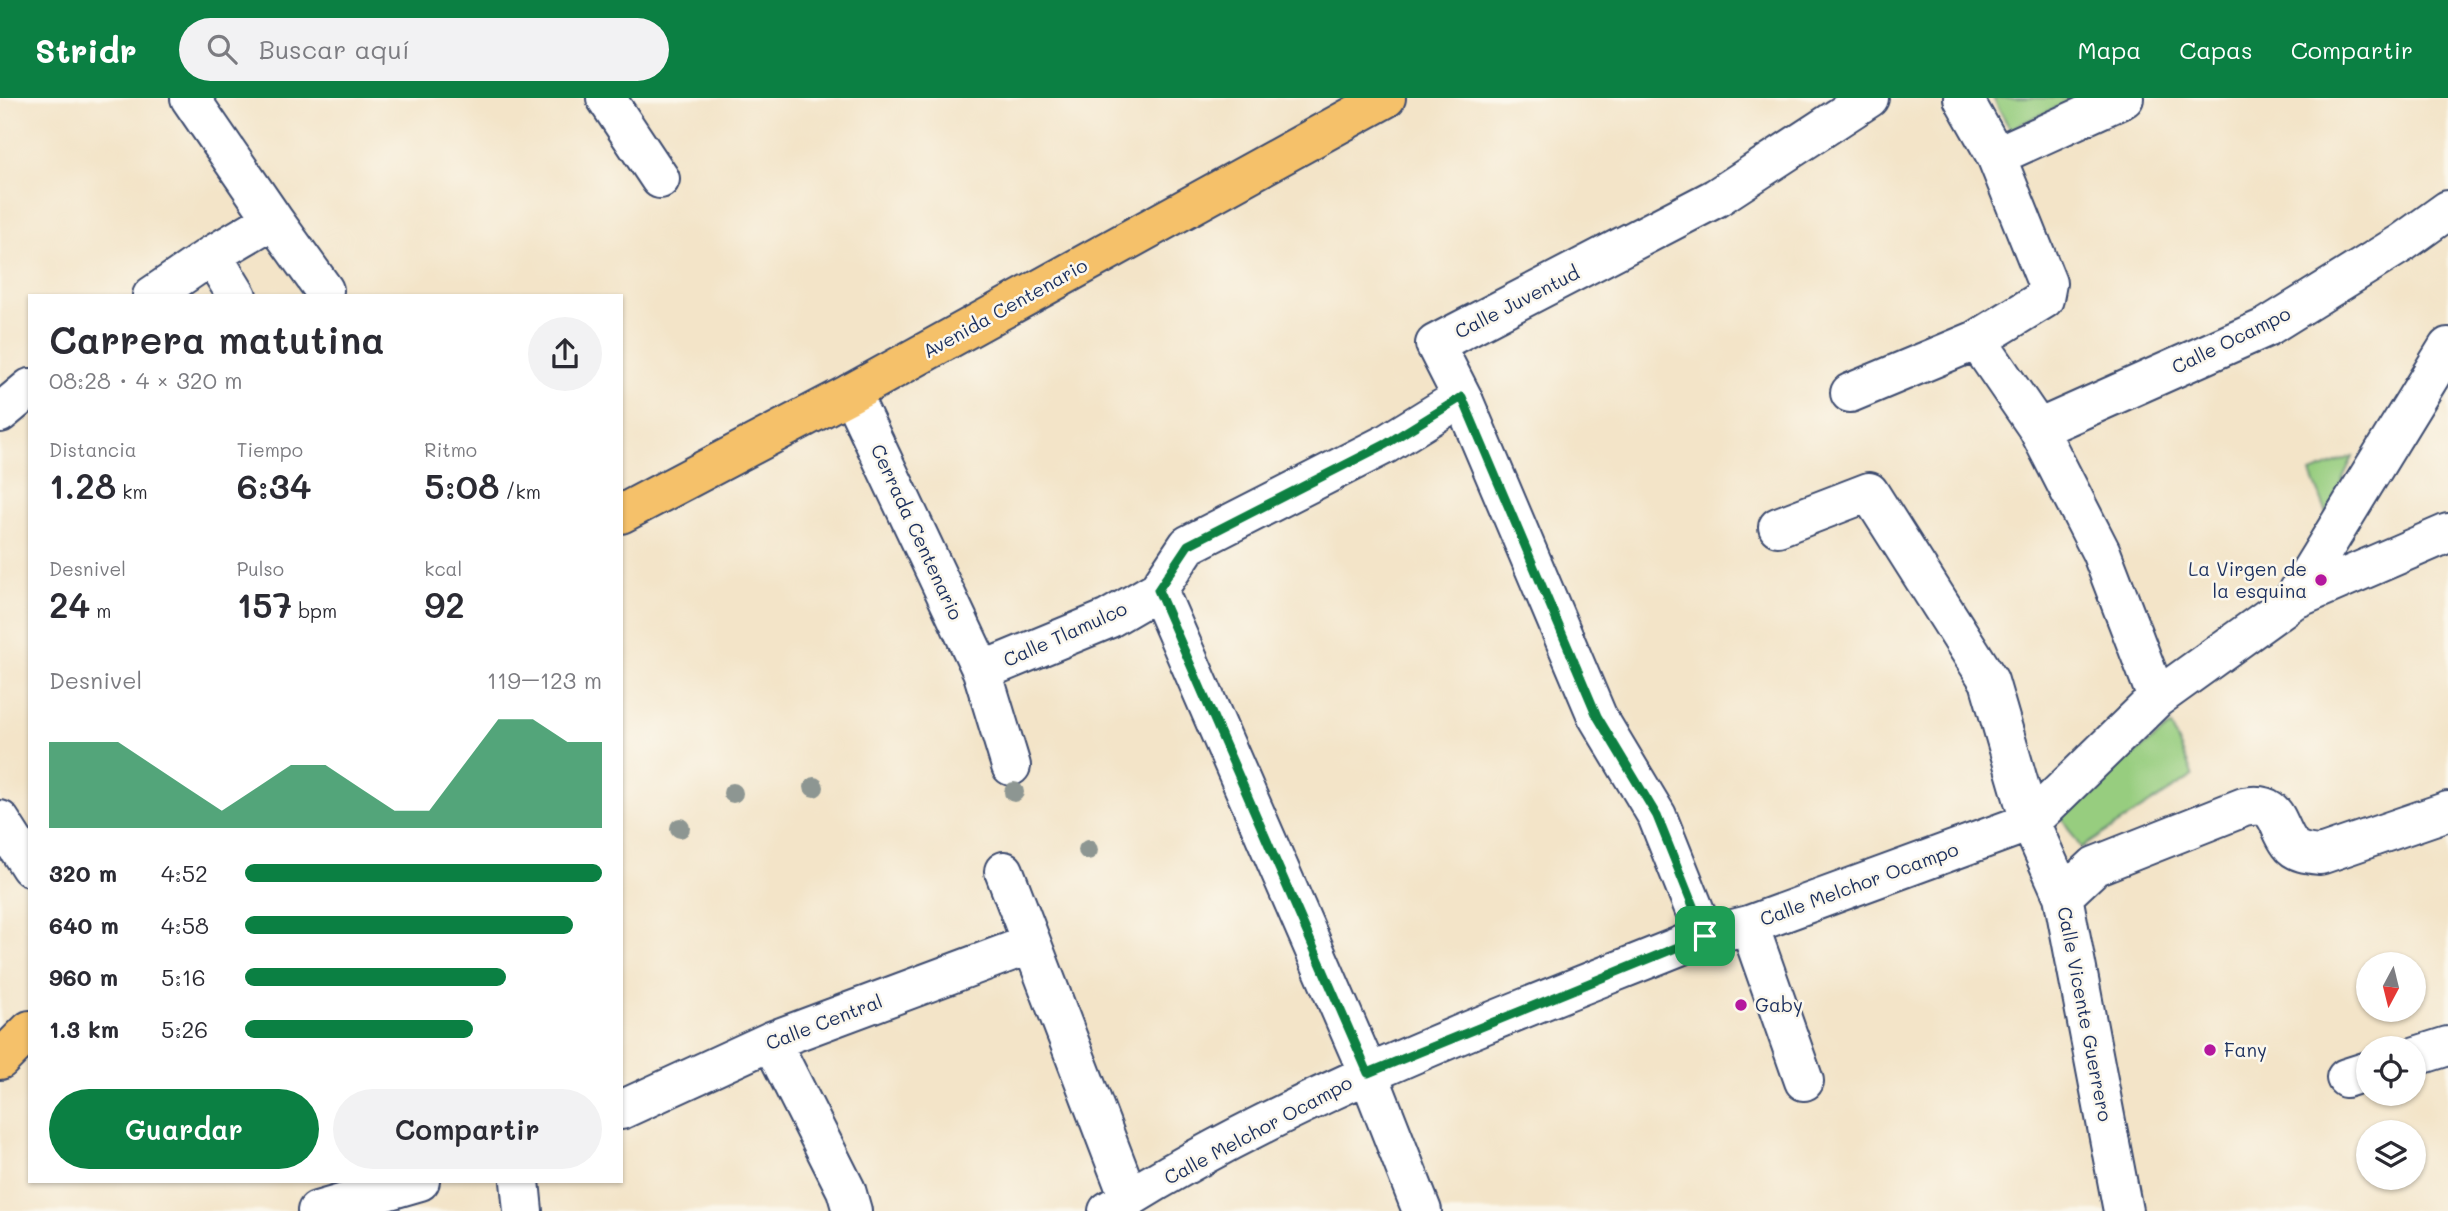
<!DOCTYPE html>
<html lang="es">
<meta charset="utf-8">
<style>
:root{--surface:#fff;--page:#f2f2f3;--text:#2b2b33;--muted:#7c7c81;--accent:#0b8043}
body{margin:0;font-family:Mali,sans-serif;background:var(--page);color:var(--text);height:100vh;display:flex;flex-direction:column;font-size:26px;white-space:nowrap}
*{box-sizing:border-box;margin:0}
p{font-size:23px;color:var(--muted)}
.icon{flex:none;width:38px;height:38px;fill:none;stroke:currentColor;stroke-width:2;stroke-linecap:round;stroke-linejoin:round}
.map{position:relative;flex:1;overflow:hidden}
.panel{position:absolute;left:28px;top:196px;width:595px;height:889px;display:flex;flex-direction:column;background:var(--surface);border-radius:0px;box-shadow:0 2px 5px #0004}
.panel>*{flex:none}
.needle{width:46px;rotate:187deg}
.controls{position:absolute;left:2356px;top:854px;display:grid;gap:14px}
.controls a{display:grid;place-items:center;width:70px;height:70px;border-radius:50%;background:var(--surface);box-shadow:0 2px 5px #0004;font-size:35px}
.pin{position:absolute;display:grid;place-items:center;width:60px;height:60px;color:#fff;margin:-30px;border-radius:14px;box-shadow:0 4px 10px #0006}
.round{display:grid;place-items:center;flex:none;width:74px;height:74px;border-radius:37px;background:var(--page)}
.overview{display:flex;align-items:center;justify-content:space-between;height:119px;padding:0 21px}
h1{font-size:38px;font-weight:600;line-height:52px}
.stats{display:grid;grid-template-columns:repeat(3,1fr);gap:10px;height:119px;padding:7px 21px}
.stats div{display:grid;align-content:center}
.stats b{font-size:35px;font-weight:600}
.stats small{font-size:19px;font-weight:400}
.stats p{font-size:19px}
.chart{height:196px;padding:14px 21px}
.chart p{display:flex;justify-content:space-between}
.chart svg{width:100%;height:126px;margin-top:7px;fill:var(--accent);opacity:.7}
.cta{display:flex;gap:14px;margin-top:auto;padding:14px 21px}
.cta a{flex:1;height:80px;border-radius:42px;background:var(--accent);color:#fff;font-size:28px;font-weight:600;line-height:80px;text-align:center}
.cta a+a{background:var(--page);color:var(--text)}
ul{padding:0 21px;list-style:none;font-size:23px}
li{display:grid;grid-template-columns:112px 84px 1fr;align-items:center;height:52px}
li i{height:18px;border-radius:9px;background:var(--accent)}
header{display:flex;align-items:center;gap:42px;box-sizing:border-box;height:98px;padding:0 35px;background:var(--accent);color:#fff}
header strong{font-size:33px}
nav{display:flex;gap:38px;margin-inline-start:auto;font-size:24px}
.search{width:490px;height:63px;background:var(--page);display:flex;align-items:center;gap:18px;box-sizing:border-box;padding:0 24px;border-radius:38px;color:var(--muted);font-size:26px}
.map>svg:first-child{display:block}
.green{fill:#97cd7f;stroke:#597e6e;stroke-width:2}
.lines{fill:none;stroke-linecap:round;stroke-linejoin:round}
.minor-casing{stroke:#3b4a6e;stroke-width:42}
.major-casing{stroke:#3b4a6e;stroke-width:42}
.minor{stroke:#fff;stroke-width:38}
.major{stroke:#f5c16b;stroke-width:38}
.tree{fill:#8d9692}
.route-casing{stroke:#fff;stroke-width:14}
.route{stroke:#0b8043;stroke-width:9}
.poi-dot{fill:#b5179e;stroke:#fbf7ec;stroke-width:2.5}
.labels{text-anchor:middle;stroke-width:5;stroke-linejoin:round;paint-order:stroke}
.street-label{font-size:19px;fill:#1b2f5e;stroke:#fbf7ec}
.poi-label{font-size:19px;fill:#1b2f5e;stroke:#fbf7ec;text-anchor:start}
</style>
<header>
<strong>Stridr</strong>
<div class="search"><svg class="icon" aria-label="search" viewBox="0 0 24 24"><circle cx="10" cy="10" r="6"/><path d="M15 15l6 6"/></svg>Buscar aquí</div>
<nav><a>Mapa</a><a>Capas</a><a>Compartir</a></nav>
</header>
<div class="map">
<svg width="2448" height="1113" viewBox="0 0 2448 1113">
<rect width="100%" height="100%" fill="#fbf7ec"/>
<filter id="ink" filterUnits="userSpaceOnUse"><feTurbulence type="fractalNoise" baseFrequency=".0143" numOctaves="2"/><feDisplacementMap in="SourceGraphic" scale="14" xChannelSelector="R" yChannelSelector="G"/><feConvolveMatrix kernelMatrix="1 2 1 2 8 2 1 2 1" color-interpolation-filters="sRGB"/></filter>
<filter id="wash" filterUnits="userSpaceOnUse"><feTurbulence type="fractalNoise" baseFrequency=".00686" numOctaves="4" result="noise"/><feDisplacementMap in="SourceGraphic" scale="28" xChannelSelector="R" yChannelSelector="G"/><feGaussianBlur stdDeviation="1.57" result="paint"/><feColorMatrix in="noise" values="0 0 0 0 0 0 0 0 0 0 0 0 0 0 0 0 0 1.4 0 .05"/><feComposite in="paint" operator="in"/></filter>
<g filter="url(#wash)">
<rect width="100%" height="100%" fill="#f3e4c8"/>
<!-- green -->
<path class="green" d="M 1993,0 L 2077,0 L 2010,31 Z
M 2353,358 L 2327,416 L 2311,375 Z
M 2171,628 L 2193,678 L 2081,750 L 2058,714 Z"/>
</g>
<g filter="url(#ink)">
<g class="lines">
<!-- minor casing -->
<g class="minor-casing">
<path id="minor" d="M 190,0 L 273,121 L 212,157 L 237,198
M 606,0 L 660,81
M 1996,58 L 2124,0
M 273,121 L 324,192
M 152,198 L 212,157
M 1977,242 L 2038,331 L 2101,454 L 2157,600
M 851,295 L 982,573 L 1011,668
M 1850,295 L 1977,242 L 2044,201 L 2047,185 L 1996,58 L 1963,0
M 0,315 L 30,290
M 2038,331 L 2267,229 L 2402,145 L 2448,112
M 1778,429 L 1869,394 L 1989,583 L 2030,724 L 2063,798 L 2123,1113
M 1158,492 L 1368,975 L 1422,1113
M 2293,502 L 2448,249
M 982,573 L 1108,521 L 1158,492 L 1188,447 L 1386,346 L 1462,299
M 0,722 L 30,769
M 1004,773 L 1129,1100
M 2063,798 L 2095,768 L 2244,709 C 2280,702 2275,726 2290,746 C 2296,755 2310,756 2320,757 L 2448,713
M 1749,827 L 1804,983
M 1705,838 L 1657,718 L 1597,618 L 1462,299 L 1435,246 L 1716,100 L 1869,0
M 771,943 L 846,1092 L 852,1113
M 2413,959 L 2448,948
M 2346,980 L 2368,973
M 621,1012 L 771,943 L 1031,846
M 520,1083 L 523,1113
M 317,1113 L 420,1083
M 1108,1113 C 1294,995 1502,920 1705,838 L 1749,827 L 2030,724 L 2157,600 L 2293,502 L 2448,435"/>
</g>
<!-- major casing -->
<g class="major-casing">
<path id="major" d="M 621,416 L 851,295 L 1386,0
M 0,962 L 30,932"/>
</g>
<!-- minor -->
<use href="#minor" class="minor"/>
<!-- major -->
<use href="#major" class="major"/>
</g>
<!-- trees -->
<g class="tree">
<circle cx="814" cy="689" r="10"/>
<circle cx="1014" cy="694" r="10"/>
<circle cx="733" cy="695" r="10"/>
<circle cx="680" cy="730" r="10"/>
<circle cx="1088" cy="752" r="10"/>
</g>
</g>
<g class="lines" filter="url(#ink)">
<!-- route casing -->
<g class="route-casing">
<path id="route" d="M 1462,299 L 1597,618 L 1657,718 L 1705,838 L 1368,975 L 1158,492 L 1188,447 L 1386,346 Z"/>
</g>
<!-- route -->
<use href="#route" class="route"/>
</g>
<!-- markers -->
<g class="poi-dot">
<circle cx="2321" cy="482" r="7"/>
<circle cx="1741" cy="907" r="7"/>
<circle cx="2210" cy="952" r="7"/>
</g>
<g class="labels">
<!-- street labels -->
<g class="street-label">
<text transform="translate(1517 204) rotate(-27)" y="7">Calle Juventud</text>
<text transform="translate(1005 210) rotate(-29)" y="7">Avenida Centenario</text>
<text transform="translate(2231 242) rotate(-26)" y="7">Calle Ocampo</text>
<text transform="translate(917 434) rotate(65)" y="7">Cerrada Centenario</text>
<text transform="translate(1065 536) rotate(-24)" y="7">Calle Tlamulco</text>
<text transform="translate(1859 786) rotate(-20)" y="7">Calle Melchor Ocampo</text>
<text transform="translate(2085 916) rotate(79)" y="7">Calle Vicente Guerrero</text>
<text transform="translate(824 924) rotate(-21)" y="7">Calle Central</text>
<text transform="translate(1258 1032) rotate(-28)" y="7">Calle Melchor Ocampo</text>
</g>
<!-- poi labels -->
<g class="poi-label">
<text x="2307" y="478" text-anchor="end">La Virgen de<tspan x="2307" dy="22">la esquina</tspan></text>
<text x="1755" y="914">Gaby</text>
<text x="2224" y="959">Fany</text>
</g>
</g>
</svg>
<div class="controls">
<a><svg class="needle" viewBox="-14 -14 28 28"><path d="M0-13l5 13h-10z" fill="#e53935"/><path d="M0 13l5-13h-10z" fill="#7c7c81"/></svg></a>
<a><svg class="icon" aria-label="locate" viewBox="0 0 24 24"><circle cx="12" cy="12" r="6"/><path d="M12 2v4M12 18v4M2 12h4M18 12h4"/></svg></a>
<a><svg class="icon" aria-label="layers" viewBox="0 0 24 24"><path d="M12 4l9 5-9 5-9-5zM3 14l9 5 9-5"/></svg></a>
</div>
<div class="pin" style="left:1705px;top:838px;background:#1e9e55"><svg class="icon" aria-label="arrive" viewBox="0 0 24 24"><path d="M6 21V4h12l-3 4 3 4H6"/></svg></div>
<section class="panel">
<div class="overview"><div><h1>Carrera matutina</h1><p>08:28 · 4 × 320 m</p></div><a class="round"><svg class="icon" aria-label="share" viewBox="0 0 24 24"><path d="M12 15V3M7 8l5-5 5 5M5 13v7h14v-7"/></svg></a></div>
<div class="stats">
<div><p>Distancia</p><b>1.28<small> km</small></b></div>
<div><p>Tiempo</p><b>6:34</b></div>
<div><p>Ritmo</p><b>5:08<small> /km</small></b></div>
</div>
<div class="stats">
<div><p>Desnivel</p><b>24<small> m</small></b></div>
<div><p>Pulso</p><b>157<small> bpm</small></b></div>
<div><p>kcal</p><b>92</b></div>
</div>
<div class="chart"><p><span>Desnivel</span>119–123 m</p>
<svg viewBox="0 0 160 44" preserveAspectRatio="none"><path d="M0 44V14L10 14L20 14L30 22L40 30L50 38L60 30L70 22L80 22L90 30L100 38L110 38L120 22L130 6L140 6L150 14L160 14V44z"/></svg>
</div>
<ul>
<li><b>320 m</b>4:52<i style="width:100%"></i></li>
<li><b>640 m</b>4:58<i style="width:92%"></i></li>
<li><b>960 m</b>5:16<i style="width:73%"></i></li>
<li><b>1.3 km</b>5:26<i style="width:64%"></i></li>
</ul>
<div class="cta"><a>Guardar</a><a>Compartir</a></div>
</section>
</div>
